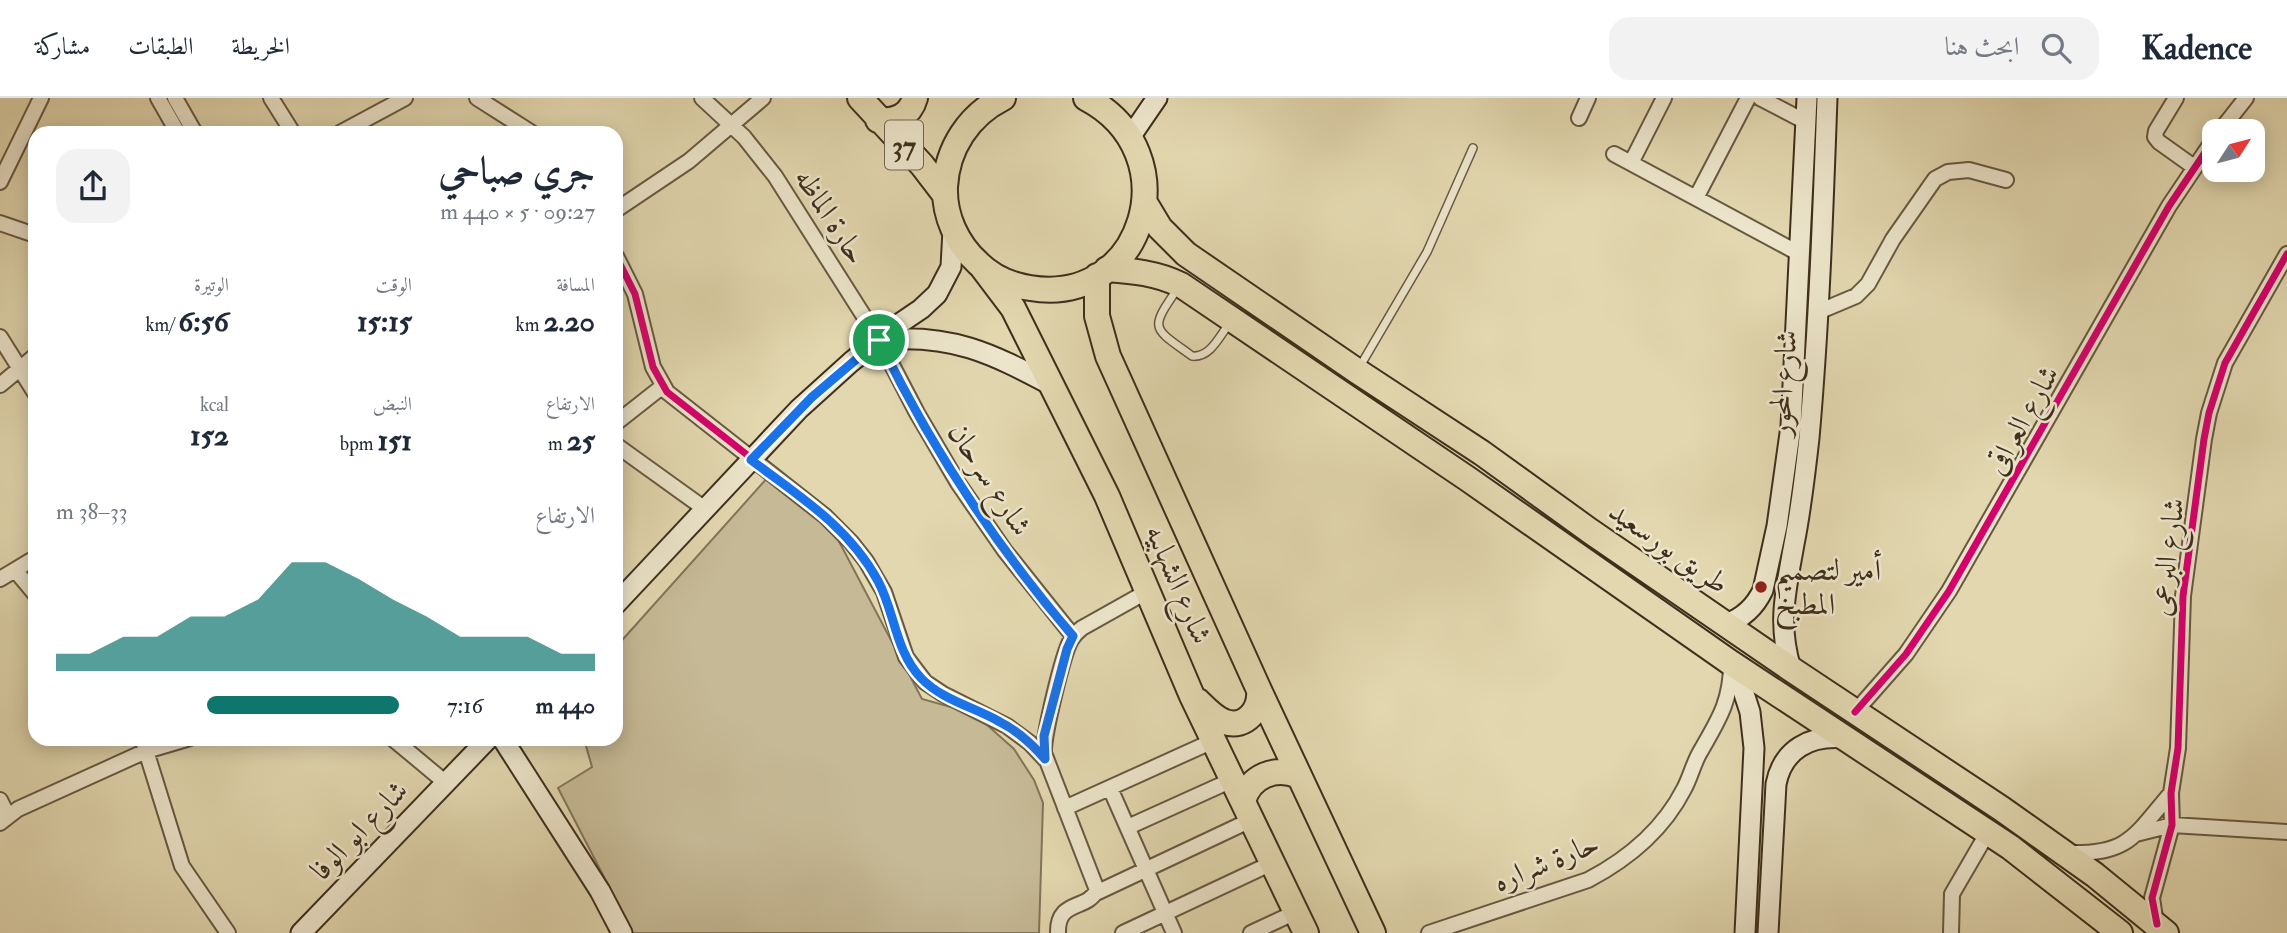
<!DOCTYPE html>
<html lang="ar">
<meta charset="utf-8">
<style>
:root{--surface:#fff;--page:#f2f2f3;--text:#1f2937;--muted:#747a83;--line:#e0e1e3;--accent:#0f766e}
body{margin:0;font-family:"IM FELL Double Pica",Amiri,serif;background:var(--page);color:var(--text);direction:rtl;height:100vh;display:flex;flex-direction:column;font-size:26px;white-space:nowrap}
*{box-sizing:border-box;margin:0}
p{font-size:23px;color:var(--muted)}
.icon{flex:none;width:38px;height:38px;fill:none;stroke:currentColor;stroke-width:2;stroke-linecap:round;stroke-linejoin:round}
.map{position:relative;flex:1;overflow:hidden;direction:ltr}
.side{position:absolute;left:28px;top:28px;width:595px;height:620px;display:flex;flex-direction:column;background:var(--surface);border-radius:21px;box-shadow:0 4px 18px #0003;direction:rtl}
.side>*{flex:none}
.needle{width:46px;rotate:54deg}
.buttons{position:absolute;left:2202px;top:21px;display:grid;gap:14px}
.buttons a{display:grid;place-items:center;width:63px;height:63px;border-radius:14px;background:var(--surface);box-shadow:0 4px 18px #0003;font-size:35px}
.pin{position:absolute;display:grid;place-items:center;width:60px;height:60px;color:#fff;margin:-30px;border:4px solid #fff;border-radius:50%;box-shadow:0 2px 7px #0007}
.round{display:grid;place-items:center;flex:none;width:74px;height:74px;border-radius:21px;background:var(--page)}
.overview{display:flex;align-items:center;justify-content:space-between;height:119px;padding:0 28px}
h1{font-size:38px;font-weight:800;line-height:52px}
.figures{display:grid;grid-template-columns:repeat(3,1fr);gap:10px;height:119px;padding:7px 28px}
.figures div{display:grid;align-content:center}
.figures b{font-size:30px;font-weight:800}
.figures small{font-size:19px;font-weight:400}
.figures p{font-size:19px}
.chart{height:196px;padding:14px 28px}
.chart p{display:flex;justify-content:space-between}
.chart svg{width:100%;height:126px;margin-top:7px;fill:var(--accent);opacity:.7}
ul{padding:0 28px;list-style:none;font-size:23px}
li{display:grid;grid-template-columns:112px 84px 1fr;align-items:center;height:52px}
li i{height:18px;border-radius:9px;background:var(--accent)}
header{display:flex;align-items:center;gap:42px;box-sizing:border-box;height:98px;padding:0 35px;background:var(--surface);border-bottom:2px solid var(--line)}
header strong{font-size:33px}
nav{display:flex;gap:38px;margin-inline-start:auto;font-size:24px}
.search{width:490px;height:63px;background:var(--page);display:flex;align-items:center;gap:18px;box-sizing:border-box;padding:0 24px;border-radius:21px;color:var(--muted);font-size:26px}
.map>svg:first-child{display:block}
.green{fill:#c6ba96;stroke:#827459;stroke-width:2}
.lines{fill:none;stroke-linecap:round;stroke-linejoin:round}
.lane-casing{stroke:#675941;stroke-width:10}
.street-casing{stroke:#675941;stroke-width:18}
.secondary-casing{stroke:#3e2f1c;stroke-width:23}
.highway-casing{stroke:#3e2f1c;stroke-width:28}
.lane{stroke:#ece5cb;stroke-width:7}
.street{stroke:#ece5cb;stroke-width:14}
.secondary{stroke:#ece5cb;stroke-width:19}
.highway{stroke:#e2d7af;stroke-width:24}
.cycleway-casing{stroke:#ece5cb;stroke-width:11}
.cycleway{stroke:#d6006c;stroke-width:7}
.route-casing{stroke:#fff;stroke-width:14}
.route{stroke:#1a73e8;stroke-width:9}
.poi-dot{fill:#8f2418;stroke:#ece5cb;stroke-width:2.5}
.labels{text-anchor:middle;stroke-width:5;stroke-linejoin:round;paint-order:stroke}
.shield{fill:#ece5cb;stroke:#726650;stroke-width:2}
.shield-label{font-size:28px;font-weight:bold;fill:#3e2f1c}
.street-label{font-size:30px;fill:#3e2f1c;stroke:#ece5cb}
.poi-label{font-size:30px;fill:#3e2f1c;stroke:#ece5cb;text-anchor:start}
</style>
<header>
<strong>Kadence</strong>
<div class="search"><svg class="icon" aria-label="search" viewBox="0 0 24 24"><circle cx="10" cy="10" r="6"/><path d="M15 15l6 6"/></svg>ابحث هنا</div>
<nav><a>الخريطة</a><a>الطبقات</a><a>مشاركة</a></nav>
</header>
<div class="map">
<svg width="2287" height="835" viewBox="0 0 2287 835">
<rect width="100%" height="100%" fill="#e2d7af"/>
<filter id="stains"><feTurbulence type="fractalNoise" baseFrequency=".00286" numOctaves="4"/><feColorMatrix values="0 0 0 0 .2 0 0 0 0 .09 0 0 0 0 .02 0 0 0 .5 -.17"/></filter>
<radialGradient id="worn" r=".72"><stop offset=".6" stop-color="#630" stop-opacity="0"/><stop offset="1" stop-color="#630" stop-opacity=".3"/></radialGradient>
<!-- green -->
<path class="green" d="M 769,378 L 834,434 L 922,601 L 965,613 L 986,626 L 1014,651 L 1034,682 L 1043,705 L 1039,835 L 633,835 L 558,690 L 592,669 L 584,641 L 616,640 L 616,549 Z"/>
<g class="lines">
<!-- lane casing -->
<g class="lane-casing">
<path id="lane" d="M 1178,190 C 1149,232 1152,229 1192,258 C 1210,260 1219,239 1229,226
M 1359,270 L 1427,154 L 1473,50"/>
</g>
<!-- street casing -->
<g class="street-casing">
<path id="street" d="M 158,0 L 178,35
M 175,0 L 195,35
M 271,0 L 293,35
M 477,0 L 532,35
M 702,0 L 744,39 L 775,78 L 879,242 L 917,315 L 958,385 L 1005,453 L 1073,538
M 1760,0 L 1806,24
M 2176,0 L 2156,33 L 2155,39 L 2159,44 L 2194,69
M 1579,20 L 1588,0
M 2220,33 L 2246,0
M 340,35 L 405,0
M 1614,56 L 1800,156
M 1631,65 L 1664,0
M 0,84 L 41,0
M 1696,100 L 1748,0
M 616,112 L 689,63 L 763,0
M 0,125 L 35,137
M 616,158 L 635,196 L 653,269 L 667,294 L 825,418 L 851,444 L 866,463 L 884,494 L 906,559 L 925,584 L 943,596 L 1007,628 L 1030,645 L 1045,661
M 1818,214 L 1856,198 L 1868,186 L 1893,141 L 1935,81 L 1948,74 L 1969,72 L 2006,82
M 0,239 L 35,295
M 0,287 L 35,258
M 616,325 L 663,288
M 616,347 L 705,411
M 15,472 L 35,496
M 0,481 L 35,460
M 1855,614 L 1906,556 L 1949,493 L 2169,108 L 2214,41
M 142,640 L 182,768 L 228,835
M 392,640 L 446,685
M 1110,690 L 1174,835
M 0,702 L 8,718
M 1065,710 L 1213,643
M 0,725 L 18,711 L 146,653 L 190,640
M 1128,729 L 1232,682
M 2136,736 L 2172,727 L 2287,734
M 2067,755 C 2129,757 2134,738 2171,695
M 1096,795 L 1251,722
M 2156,826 L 2152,800 L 2172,727 L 2171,695 L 2178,650 L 2183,498 L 2204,341 L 2209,315 L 2225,265 L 2287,156
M 1058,835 C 1057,801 1087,813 1097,792 L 1044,655 C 1043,639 1063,555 1071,542 C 1074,537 1078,533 1082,530 L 1148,493
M 1123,835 L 1272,765
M 1251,835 L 1296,814
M 1429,835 L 1588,782 C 1628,761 1663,732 1684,691 C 1690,680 1693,667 1699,656 C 1717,624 1731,605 1731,566
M 1951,835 L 1952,796 L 1988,734"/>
</g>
<!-- secondary casing -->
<g class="secondary-casing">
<path id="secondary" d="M 1131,38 L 1157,0
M 879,242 C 951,235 991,255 1053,288
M 616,506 L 799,311 L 851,264 L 893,230 L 921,211 L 937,196 L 951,169 L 953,132
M 1726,526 C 1743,520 1755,509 1763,492 L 1777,428 L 1791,328 L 1807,0
M 1735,568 L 1750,614 L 1754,650 L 1745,835
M 1791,571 C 1777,525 1786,492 1794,446 C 1801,411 1805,376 1809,340 C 1819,227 1823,113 1827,0
M 502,640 L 600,793 L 622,835
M 301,835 L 489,640
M 1768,835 L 1776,686 C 1783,651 1810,637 1844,640"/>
</g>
<!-- highway casing -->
<g class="highway-casing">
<path id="highway" d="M 860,0 L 922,67 L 945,97
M 1003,0 C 969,17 947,50 945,89 C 944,118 957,146 978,165 C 992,179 1010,187 1030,190 C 1144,209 1191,55 1086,0
M 878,22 C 895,24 910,18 915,0
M 1145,105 L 1160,130 L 1186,156 L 1357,273 L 1482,355 L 1590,433 L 1791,571 L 2002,711 L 2095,777 L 2166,835
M 982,169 L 1013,210 L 1107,398 L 1192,598 L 1306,835
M 1107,171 C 1133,173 1157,175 1181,187 L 1468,381 L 1731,565 L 2010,749 L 2120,835
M 1097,178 L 1097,218 L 1108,258 L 1259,592 L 1373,835
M 1198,603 C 1206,611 1214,620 1225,624 C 1246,631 1261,611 1259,592
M 1243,703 C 1250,678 1275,668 1299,678"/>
</g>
<!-- lane -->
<use href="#lane" class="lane"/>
<!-- street -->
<use href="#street" class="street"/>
<!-- secondary -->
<use href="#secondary" class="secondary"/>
<!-- highway -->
<use href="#highway" class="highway"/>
<!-- cycleway casing -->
<g class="cycleway-casing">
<path id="cycleway" d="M 616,158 L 635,196 L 653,269 L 667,294 L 825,418 L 851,444 L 866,463 L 884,494 L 906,559 L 925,584 L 943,596 L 1007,628 L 1030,645 L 1045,661
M 1855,614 L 1906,556 L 1949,493 L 2169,108 L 2214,41
M 2157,826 L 2152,800 L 2172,727 L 2171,695 L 2178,650 L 2183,498 L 2204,341 L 2209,315 L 2225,265 L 2287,156"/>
</g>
<!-- cycleway -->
<use href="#cycleway" class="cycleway"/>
</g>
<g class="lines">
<!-- route casing -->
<g class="route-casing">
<path id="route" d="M 879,242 C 931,350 996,448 1073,538 L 1067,551 L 1044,638 L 1045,661 C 1032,646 1018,633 1000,624 C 974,609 942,602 921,580 C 895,553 895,514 878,483 C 849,429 798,397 751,362 L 812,299 Z"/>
</g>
<!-- route -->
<use href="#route" class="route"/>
</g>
<!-- markers -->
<circle class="poi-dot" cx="1761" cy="489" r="7"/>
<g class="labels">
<!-- shield labels -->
<rect class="shield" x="885" y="22.5" width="38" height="49" rx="5"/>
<g class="shield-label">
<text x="904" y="57">37</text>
</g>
<!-- street labels -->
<g class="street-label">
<text transform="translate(831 118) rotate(57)" y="10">حارة الماظه</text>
<text transform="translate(1783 285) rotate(-86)" y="10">شارع المحور</text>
<text transform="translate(2022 322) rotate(-61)" y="10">شارع العراقى</text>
<text transform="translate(990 381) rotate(57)" y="10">شارع سرحان</text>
<text transform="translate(1669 449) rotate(35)" y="10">طريق بورسعيد</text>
<text transform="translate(2167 459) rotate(-83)" y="10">شارع البرعى</text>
<text transform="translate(1179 486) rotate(67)" y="10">شارع الشهابيه</text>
<text transform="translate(359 732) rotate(-46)" y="10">شارع ابو الوفا</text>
<text transform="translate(1546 764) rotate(-22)" y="10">حارة شراره</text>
</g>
<!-- poi labels -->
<g class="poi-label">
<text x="1775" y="482">أمير لتصميم<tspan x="1775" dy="34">المطبخ</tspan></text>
</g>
</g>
<rect width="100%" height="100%" filter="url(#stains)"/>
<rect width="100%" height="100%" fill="url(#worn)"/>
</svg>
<div class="buttons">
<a><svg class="needle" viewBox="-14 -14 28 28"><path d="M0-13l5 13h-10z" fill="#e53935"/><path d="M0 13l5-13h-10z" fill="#747a83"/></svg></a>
</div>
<div class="pin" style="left:879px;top:242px;background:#1e9e55"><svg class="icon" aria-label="arrive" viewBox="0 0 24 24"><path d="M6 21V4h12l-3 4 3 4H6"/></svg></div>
<section class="side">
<div class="overview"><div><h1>جري صباحي</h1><p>09:27 · 5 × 440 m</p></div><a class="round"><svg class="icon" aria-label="share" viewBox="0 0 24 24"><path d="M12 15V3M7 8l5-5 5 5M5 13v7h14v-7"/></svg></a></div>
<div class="figures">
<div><p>المسافة</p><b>2.20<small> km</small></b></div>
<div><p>الوقت</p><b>15:15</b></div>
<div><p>الوتيرة</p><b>6:56<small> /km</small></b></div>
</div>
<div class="figures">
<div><p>الارتفاع</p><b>25<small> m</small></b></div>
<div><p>النبض</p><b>151<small> bpm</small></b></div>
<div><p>kcal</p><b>152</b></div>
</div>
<div class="chart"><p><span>الارتفاع</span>33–38 m</p>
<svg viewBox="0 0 160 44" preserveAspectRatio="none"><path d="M0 44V38L10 38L20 32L30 32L40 25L50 25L60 19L70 6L80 6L90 12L100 19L110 25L120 32L130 32L140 32L150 38L160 38V44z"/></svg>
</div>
<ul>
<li><b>440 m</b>7:16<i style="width:56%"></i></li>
</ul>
</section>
</div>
